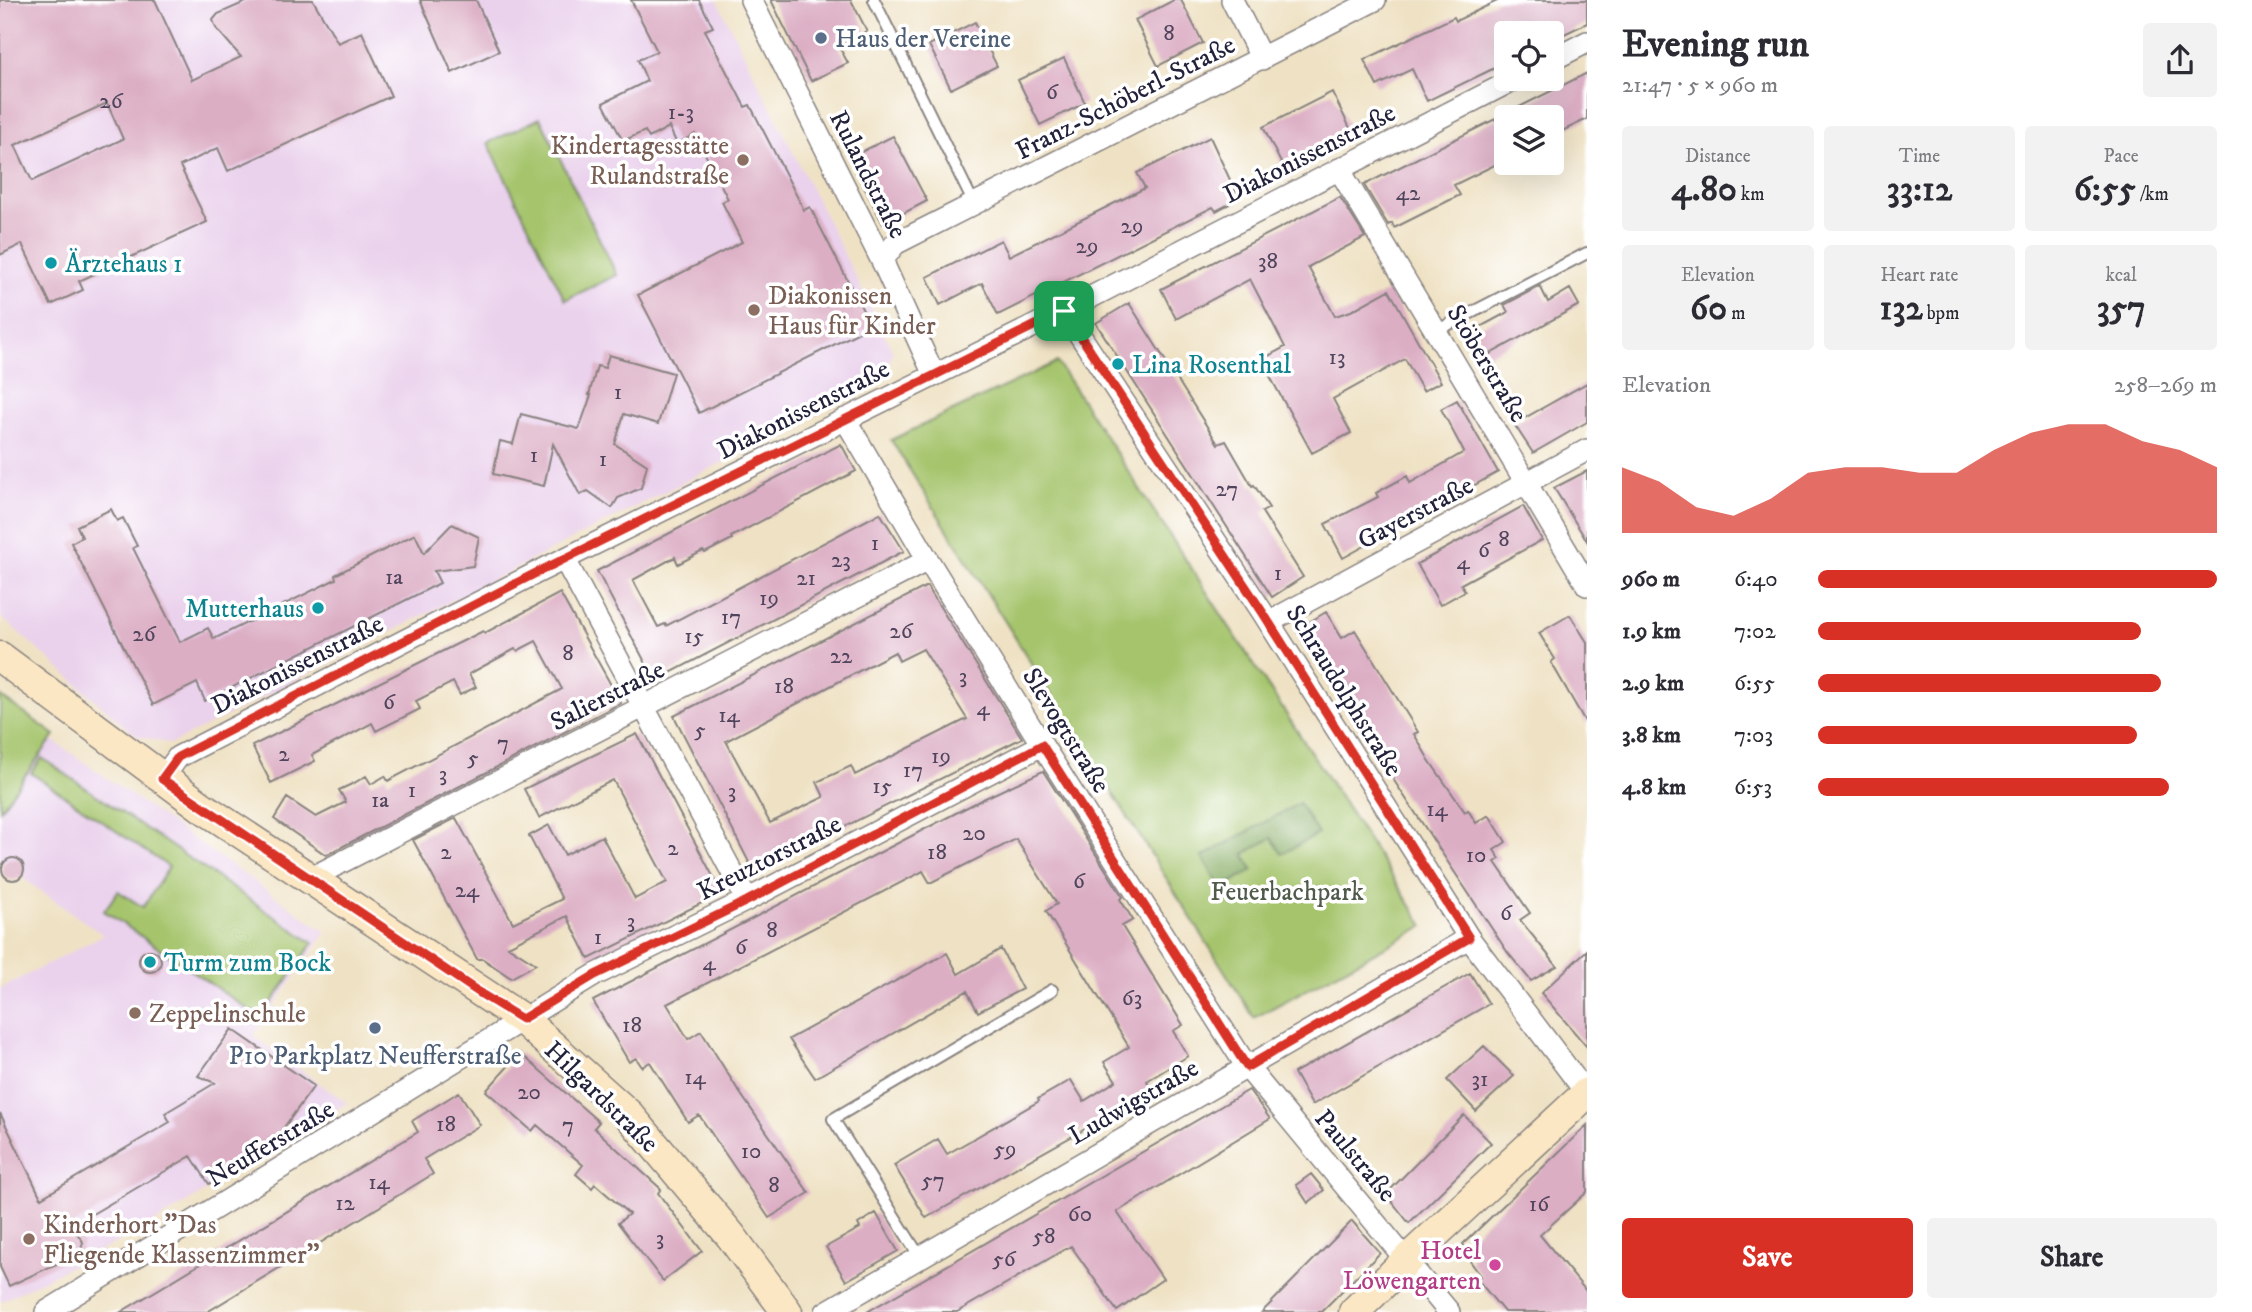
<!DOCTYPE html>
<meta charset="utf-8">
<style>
:root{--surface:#fff;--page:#f2f2f3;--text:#2b2b33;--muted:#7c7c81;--accent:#d93025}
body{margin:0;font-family:"IM FELL DW Pica",serif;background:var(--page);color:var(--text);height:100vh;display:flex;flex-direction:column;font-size:26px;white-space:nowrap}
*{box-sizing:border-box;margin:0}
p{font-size:23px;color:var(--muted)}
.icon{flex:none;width:38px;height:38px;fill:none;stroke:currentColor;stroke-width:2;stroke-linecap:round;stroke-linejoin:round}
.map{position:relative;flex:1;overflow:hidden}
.drawer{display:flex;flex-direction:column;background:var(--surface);width:665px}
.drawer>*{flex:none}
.tools{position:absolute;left:1494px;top:21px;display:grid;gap:14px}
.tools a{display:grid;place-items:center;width:70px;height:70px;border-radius:7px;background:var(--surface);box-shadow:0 7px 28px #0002;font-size:35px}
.pin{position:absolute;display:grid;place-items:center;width:60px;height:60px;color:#fff;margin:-30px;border-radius:14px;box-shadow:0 4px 10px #0006}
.round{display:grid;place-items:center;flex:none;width:74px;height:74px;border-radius:7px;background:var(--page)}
.headline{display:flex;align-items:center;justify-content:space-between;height:119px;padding:0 35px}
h1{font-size:38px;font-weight:800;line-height:52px}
.stats{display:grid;grid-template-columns:repeat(3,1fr);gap:10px;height:119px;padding:7px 35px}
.stats div{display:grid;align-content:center;border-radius:7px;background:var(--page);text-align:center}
.stats b{font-size:35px;font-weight:800}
.stats small{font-size:19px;font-weight:400}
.stats p{font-size:19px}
.chart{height:196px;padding:14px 35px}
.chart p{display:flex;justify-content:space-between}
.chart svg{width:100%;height:126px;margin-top:7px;fill:var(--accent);opacity:.7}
.action{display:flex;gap:14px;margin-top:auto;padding:14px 35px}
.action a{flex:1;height:80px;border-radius:7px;background:var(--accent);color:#fff;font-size:28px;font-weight:800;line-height:80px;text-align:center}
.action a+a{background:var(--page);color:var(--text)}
ul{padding:0 35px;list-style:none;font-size:23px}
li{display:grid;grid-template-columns:112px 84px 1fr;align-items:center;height:52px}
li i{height:18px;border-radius:9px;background:var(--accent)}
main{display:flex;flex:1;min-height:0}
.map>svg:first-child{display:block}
.built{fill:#ead1ec}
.green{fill:#a5c46c;stroke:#647354;stroke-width:2}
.forest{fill:#84aa60;stroke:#53664e;stroke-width:2}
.building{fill:#dcaec4;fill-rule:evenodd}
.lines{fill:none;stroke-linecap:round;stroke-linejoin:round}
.lane-casing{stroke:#888280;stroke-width:14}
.street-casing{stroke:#888280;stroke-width:24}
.secondary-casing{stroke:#888280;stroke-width:33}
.lane{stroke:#fff;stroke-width:10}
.street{stroke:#fff;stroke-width:21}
.secondary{stroke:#fbe7c3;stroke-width:30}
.route-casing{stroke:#fff;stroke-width:14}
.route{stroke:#d93025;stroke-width:9}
.service-dot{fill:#5c6f8a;stroke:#fff;stroke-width:2.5}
.education-dot{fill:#8d6e63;stroke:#fff;stroke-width:2.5}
.culture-dot{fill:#0f9aa8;stroke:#fff;stroke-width:2.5}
.hotel-dot{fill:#d1479c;stroke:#fff;stroke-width:2.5}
.labels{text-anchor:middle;stroke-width:7;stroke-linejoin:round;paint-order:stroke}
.number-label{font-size:23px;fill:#50455d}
.service-label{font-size:26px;fill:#4e5e75;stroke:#fff;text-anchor:start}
.street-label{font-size:26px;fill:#22223b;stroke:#fff}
.education-label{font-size:26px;fill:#785e54;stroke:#fff;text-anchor:start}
.culture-label{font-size:26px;fill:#0d838f;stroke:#fff;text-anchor:start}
.park-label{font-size:26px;fill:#505b4c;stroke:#fff}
.hotel-label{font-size:26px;fill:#b23c85;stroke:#fff;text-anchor:end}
</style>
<main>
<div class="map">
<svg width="1587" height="1312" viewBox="0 0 1587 1312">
<rect width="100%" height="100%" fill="#fff"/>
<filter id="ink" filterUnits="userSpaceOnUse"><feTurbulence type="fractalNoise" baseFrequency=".0143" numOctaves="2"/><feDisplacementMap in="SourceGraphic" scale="14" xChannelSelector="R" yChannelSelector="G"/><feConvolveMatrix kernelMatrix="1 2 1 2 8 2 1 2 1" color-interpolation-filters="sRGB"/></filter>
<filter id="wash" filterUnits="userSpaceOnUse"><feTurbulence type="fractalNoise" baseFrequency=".00686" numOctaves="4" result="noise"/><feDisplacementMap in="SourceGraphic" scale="28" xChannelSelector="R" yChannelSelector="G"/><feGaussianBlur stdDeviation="1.57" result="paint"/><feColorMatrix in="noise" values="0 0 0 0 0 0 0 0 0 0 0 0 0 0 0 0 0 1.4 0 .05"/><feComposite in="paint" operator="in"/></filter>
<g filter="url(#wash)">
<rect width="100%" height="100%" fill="#efe2c4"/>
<!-- built -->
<path class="built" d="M 0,0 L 717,0 L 893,352 L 882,381 L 171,744 L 135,735 L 0,616 Z
M 51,739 L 326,932 L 253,1036 L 347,1103 L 149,1226 L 0,1302 L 0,989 L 103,935 L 21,877 L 24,870 L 21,861 L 12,858 L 4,864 L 0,862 L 0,810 Z"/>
<!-- green -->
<path class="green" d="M 540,118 L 617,275 L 565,300 L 488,143 Z
M 1057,362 L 1424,926 L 1254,1018 L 891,440 Z
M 0,696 L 55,735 L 0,810 Z
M 42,758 L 313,943 L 261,1018 L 104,911 L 118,891 L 143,907 L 169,867 L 31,773 Z"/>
<!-- forest -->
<path class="forest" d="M 1299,803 L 1318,834 L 1282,854 L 1272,838 L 1244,854 L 1253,870 L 1221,888 L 1202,857 Z"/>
<g id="blocks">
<!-- building -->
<path class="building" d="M 0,0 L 155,0 L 192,80 L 241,57 L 216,28 L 213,20 L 218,14 L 250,0 L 313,0 L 338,43 L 362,32 L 391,96 L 228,171 L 218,148 L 180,166 L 207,222 L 79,281 L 83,290 L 51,305 L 22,244 L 0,255 ZM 107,103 L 123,139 L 32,181 L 15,145 Z
M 420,0 L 476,0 L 499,51 L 452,73 Z
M 631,0 L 699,0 L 713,27 L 705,30 L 745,107 L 750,105 L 804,210 L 810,207 L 871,326 L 699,413 L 638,295 L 742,242 L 722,202 L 728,199 L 695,134 L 677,144 L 669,127 L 649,138 L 645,131 L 623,141 L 603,103 L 647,81 L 638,60 L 657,51 Z
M 771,0 L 851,0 L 867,31 L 838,45 L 848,63 L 811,81 Z
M 1174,0 L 1181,0 L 1203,43 L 1158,66 L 1135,20 Z
M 1499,0 L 1587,0 L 1587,23 L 1552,40 L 1552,33 L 1507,33 L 1507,62 L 1427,101 L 1412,69 L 1377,86 L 1364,60 L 1454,17 L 1456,21 Z
M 975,22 L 997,66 L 951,89 L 929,45 Z
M 1064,58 L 1085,103 L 1040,125 L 1018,80 Z
M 1587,73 L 1587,119 L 1552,136 L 1552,117 L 1507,117 L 1507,159 L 1454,185 L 1460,195 L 1394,228 L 1392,223 L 1388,225 L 1364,185 Z
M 1332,92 L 1354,136 L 1285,171 L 1263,127 Z
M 893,136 L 927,201 L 883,224 L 849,158 Z
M 1210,137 L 1239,199 L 1216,211 L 1213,207 L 998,315 L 982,283 L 940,305 L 927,277 L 1001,240 L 1009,256 L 1145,188 L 1137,173 Z
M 1340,197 L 1365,237 L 1308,267 L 1335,316 L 1351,311 L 1389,290 L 1441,382 L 1423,391 L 1405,359 L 1333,399 L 1351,433 L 1312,453 L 1261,360 L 1285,347 L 1250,279 L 1176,319 L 1161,289 Z
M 1540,286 L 1548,302 L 1570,289 L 1579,305 L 1483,358 L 1469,333 L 1508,312 L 1504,305 Z
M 1129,303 L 1218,444 L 1226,441 L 1252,486 L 1254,485 L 1269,508 L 1262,512 L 1303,577 L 1272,597 L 1096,323 Z
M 609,355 L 673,373 L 658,424 L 624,414 L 615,444 L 647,465 L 641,488 L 618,498 L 612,508 L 588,491 L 580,495 L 553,444 L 544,486 L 493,474 L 500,441 L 513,444 L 521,414 L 579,429 L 591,395 L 589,395 L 597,366 L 605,368 Z
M 1587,383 L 1587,422 L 1533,453 L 1514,424 Z
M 1457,400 L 1498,472 L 1343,558 L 1325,524 L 1378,497 L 1376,493 L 1407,476 L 1410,483 L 1464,452 L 1441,409 Z
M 841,444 L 856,471 L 731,537 L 732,539 L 705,553 L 703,551 L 678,564 L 675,557 L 633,580 L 658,627 L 665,624 L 666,626 L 880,513 L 904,551 L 655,681 L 597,571 Z
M 1587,471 L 1587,541 L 1554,488 Z
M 1523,506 L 1542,540 L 1461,584 L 1465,591 L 1440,605 L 1417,564 Z
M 111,509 L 117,521 L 123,518 L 137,546 L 133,548 L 180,642 L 208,628 L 214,639 L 336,579 L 335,575 L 415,534 L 424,553 L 452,524 L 479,537 L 473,566 L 434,571 L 440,583 L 205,701 L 197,683 L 153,705 L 71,543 L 82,537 L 77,526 Z
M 927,586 L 1022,738 L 754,872 L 674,716 ZM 923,649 L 967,719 L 855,775 L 851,766 L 817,782 L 824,797 L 770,823 L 726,741 L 895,652 L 899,661 Z
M 560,593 L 621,703 L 326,855 L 274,819 L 287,798 L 316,817 L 346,802 L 339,790 L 354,783 L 366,776 L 371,784 L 385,776 L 388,781 L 562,689 L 536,641 L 517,651 L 515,649 L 469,674 L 476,687 L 460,695 L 453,682 L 416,701 L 420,709 L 376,731 L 372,723 L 312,755 L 315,761 L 271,783 L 252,746 L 483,631 L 485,633 Z
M 1326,612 L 1342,638 L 1355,630 L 1418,732 L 1414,734 L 1429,760 L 1465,812 L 1468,810 L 1476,823 L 1489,815 L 1506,842 L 1494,850 L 1500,859 L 1495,862 L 1530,913 L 1520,920 L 1557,966 L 1531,981 L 1508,953 L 1385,767 L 1296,630 Z
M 1570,615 L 1587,642 L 1587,725 L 1551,662 L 1555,659 L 1539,633 Z
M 637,734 L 722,893 L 589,959 L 567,916 L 508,946 L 536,964 L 511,978 L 483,959 L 477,959 L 413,840 L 456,818 L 513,923 L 562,899 L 529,836 L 549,825 L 565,855 L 602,836 L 635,899 L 667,882 L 613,780 L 539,818 L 524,789 Z
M 1043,771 L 1123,897 L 1120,899 L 1133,920 L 1122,926 L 1183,1025 L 1173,1031 L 1188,1056 L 1147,1081 L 1153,1091 L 926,1218 L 894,1165 L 938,1139 L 947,1154 L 1039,1101 L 1038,1099 L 1071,1080 L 1084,1101 L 1116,1081 L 1104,1062 L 1129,1047 L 1046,911 L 1057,904 L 1016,839 L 930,883 L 923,871 L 667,1004 L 688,1039 L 701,1031 L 738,1090 L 809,1193 L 769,1218 L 699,1115 L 688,1122 L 650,1062 L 642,1067 L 636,1058 L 629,1062 L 593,1001 L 981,800 Z
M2 869a11 11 0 1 1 22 0a11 11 0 1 1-22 0Z
M 1001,949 L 1022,989 L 978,1012 L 967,991 L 815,1078 L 789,1039 L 947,953 L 958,974 Z
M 1587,950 L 1587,1047 L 1541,993 Z
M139 961a11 11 0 1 1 22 0a11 11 0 1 1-22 0Z
M 1470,973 L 1489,1004 L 1312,1105 L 1294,1073 Z
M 232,1029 L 314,1086 L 274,1141 L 270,1138 L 263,1150 L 242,1160 L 244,1164 L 209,1184 L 191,1156 L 72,1226 L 83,1242 L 80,1253 L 9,1286 L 0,1267 L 0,1113 L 41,1198 L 170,1122 L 165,1113 L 215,1083 L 198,1076 Z
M 1484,1046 L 1514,1076 L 1476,1111 L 1447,1080 Z
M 520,1053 L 599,1122 L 594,1128 L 661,1189 L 658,1193 L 702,1251 L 663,1281 L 618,1223 L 629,1214 L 595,1184 L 592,1188 L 576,1174 L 583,1165 L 537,1125 L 532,1131 L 486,1091 Z
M 1249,1090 L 1270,1119 L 1117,1212 L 1163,1279 L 1117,1311 L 1071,1246 L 957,1312 L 867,1312 Z
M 459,1092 L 480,1125 L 424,1159 L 433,1174 L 207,1312 L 121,1312 L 418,1132 L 412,1121 Z
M 1464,1115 L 1491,1143 L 1409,1223 L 1386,1194 Z
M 1587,1125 L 1587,1192 L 1540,1235 L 1587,1292 L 1587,1312 L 1504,1312 L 1477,1279 L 1481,1276 L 1470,1261 L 1472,1259 L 1463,1244 Z
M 1311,1174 L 1324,1190 L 1308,1203 L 1296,1185 Z
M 876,1213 L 898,1251 L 846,1281 L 826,1247 L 860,1228 L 858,1224 Z
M 1352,1221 L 1380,1253 L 1321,1312 L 1262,1312 Z"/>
</g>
</g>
<g filter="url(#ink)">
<use href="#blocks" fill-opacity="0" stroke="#888280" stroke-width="2"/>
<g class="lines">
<!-- lane casing -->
<g class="lane-casing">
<path id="lane" d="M 874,0 L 974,204
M 1436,331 L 1587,253
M 920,1257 L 833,1119 L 1052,990"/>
</g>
<!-- street casing -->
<g class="street-casing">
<path id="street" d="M 751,0 L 884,265 L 934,375
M 1232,0 L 1262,59
M 1552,60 L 1587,42
M 1339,169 L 1587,585
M 884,265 L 885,257 L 895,244 L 1375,0
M 1064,311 L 1263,613 L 1469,938 L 1587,1094
M 845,419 L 928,560 L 1042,745 L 1247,1067 L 1449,1312
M 565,560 L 747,900
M 1269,622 L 1587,450
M 162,779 L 178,757 L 536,573 L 1064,311 L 1515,79
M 311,878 L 928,560
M 46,1312 L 595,975 L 747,900 L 1042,745
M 826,1312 L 1469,938"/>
</g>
<!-- secondary casing -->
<g class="secondary-casing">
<path id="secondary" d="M 0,657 L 202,807 L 522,1019 L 629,1115 L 731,1236 L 787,1312
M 1354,1312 L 1407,1260 L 1587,1093"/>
</g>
<!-- lane -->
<use href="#lane" class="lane"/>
<!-- street -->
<use href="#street" class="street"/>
<!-- secondary -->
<use href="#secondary" class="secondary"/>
</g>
</g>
<g class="lines" filter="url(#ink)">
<!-- route casing -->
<g class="route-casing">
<path id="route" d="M 1064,311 L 1263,613 L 1469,938 L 1247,1067 L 1042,745 L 747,901 L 595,975 L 522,1019 L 483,995 L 162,779 L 178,757 L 536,573 Z"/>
</g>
<!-- route -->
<use href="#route" class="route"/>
</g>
<!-- markers -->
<g class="service-dot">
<circle cx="821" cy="38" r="7"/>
<circle cx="375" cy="1028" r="7"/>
</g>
<g class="education-dot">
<circle cx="743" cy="160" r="7"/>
<circle cx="754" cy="310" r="7"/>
<circle cx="135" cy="1013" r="7"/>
<circle cx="29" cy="1239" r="7"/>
</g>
<g class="culture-dot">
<circle cx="51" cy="263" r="7"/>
<circle cx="1118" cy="364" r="7"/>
<circle cx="318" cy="608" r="7"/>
<circle cx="150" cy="962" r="7"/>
</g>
<circle class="hotel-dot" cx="1495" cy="1265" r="7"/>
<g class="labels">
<!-- number labels -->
<g class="number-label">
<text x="1169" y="40">8</text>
<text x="1052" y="99">6</text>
<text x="111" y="108">26</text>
<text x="681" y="119">1-3</text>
<text x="1408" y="200">42</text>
<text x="1132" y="233">29</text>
<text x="1087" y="253">29</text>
<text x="1268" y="268">38</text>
<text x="1337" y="364">13</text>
<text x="618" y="399">1</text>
<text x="534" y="462">1</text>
<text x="603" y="466">1</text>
<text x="1227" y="496">27</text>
<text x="1504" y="546">8</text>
<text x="875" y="550">1</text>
<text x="1484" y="557">6</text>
<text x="841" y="567">23</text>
<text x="1463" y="569">4</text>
<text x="1278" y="580">1</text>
<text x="394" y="584">1a</text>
<text x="806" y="585">21</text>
<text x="769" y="605">19</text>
<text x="731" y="624">17</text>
<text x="901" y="638">26</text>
<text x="144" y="641">26</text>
<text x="694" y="643">15</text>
<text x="568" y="660">8</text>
<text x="841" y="663">22</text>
<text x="963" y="683">3</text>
<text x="784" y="693">18</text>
<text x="389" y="709">6</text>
<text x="983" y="715">4</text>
<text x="729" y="722">14</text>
<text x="700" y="737">5</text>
<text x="503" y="750">7</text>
<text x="284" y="761">2</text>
<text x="941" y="763">19</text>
<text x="473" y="765">5</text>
<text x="913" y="777">17</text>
<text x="443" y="781">3</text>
<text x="882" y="793">15</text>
<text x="412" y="797">1</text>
<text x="732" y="798">3</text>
<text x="380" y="807">1a</text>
<text x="1437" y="816">14</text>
<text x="974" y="840">20</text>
<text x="673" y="855">2</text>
<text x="446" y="859">2</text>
<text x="937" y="859">18</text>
<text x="1476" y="862">10</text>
<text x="1079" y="888">6</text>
<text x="467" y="897">24</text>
<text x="1506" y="920">6</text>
<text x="631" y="928">3</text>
<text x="772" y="937">8</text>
<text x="598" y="944">1</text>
<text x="741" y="954">6</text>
<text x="709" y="970">4</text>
<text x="1132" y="1005">63</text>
<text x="632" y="1032">18</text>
<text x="695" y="1084">14</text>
<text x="1480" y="1086">31</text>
<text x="529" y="1099">20</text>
<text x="446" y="1131">18</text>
<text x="568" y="1132">7</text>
<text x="1005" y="1156">59</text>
<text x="751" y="1158">10</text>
<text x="933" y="1187">57</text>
<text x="379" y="1189">14</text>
<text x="774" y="1192">8</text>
<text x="345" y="1210">12</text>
<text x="1539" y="1211">16</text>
<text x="1080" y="1221">60</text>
<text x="1044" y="1243">58</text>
<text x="660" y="1245">3</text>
<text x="1004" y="1266">56</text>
</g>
<!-- service labels -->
<g class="service-label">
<text x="835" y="47">Haus der Vereine</text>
<text x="375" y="1064" text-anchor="middle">P10 Parkplatz Neufferstraße</text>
</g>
<!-- street labels -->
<g class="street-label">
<text transform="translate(1125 97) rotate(-27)" y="9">Franz-Schöberl-Straße</text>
<text transform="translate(1309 153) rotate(-27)" y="9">Diakonissenstraße</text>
<text transform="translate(869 174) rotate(63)" y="9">Rulandstraße</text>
<text transform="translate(1488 363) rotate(59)" y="9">Stöberstraße</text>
<text transform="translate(803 409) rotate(-27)" y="9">Diakonissenstraße</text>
<text transform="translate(1415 512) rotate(-28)" y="9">Gayerstraße</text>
<text transform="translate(297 664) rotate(-27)" y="9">Diakonissenstraße</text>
<text transform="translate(1345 690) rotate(58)" y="9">Schraudolphstraße</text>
<text transform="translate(607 695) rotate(-27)" y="9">Salierstraße</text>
<text transform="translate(1067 730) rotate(58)" y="9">Slevogtstraße</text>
<text transform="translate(769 857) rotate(-27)" y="9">Kreuztorstraße</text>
<text transform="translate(602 1096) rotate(44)" y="9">Hilgardstraße</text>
<text transform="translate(1133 1101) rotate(-30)" y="9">Ludwigstraße</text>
<text transform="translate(270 1143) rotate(-31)" y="9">Neufferstraße</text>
<text transform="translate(1356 1155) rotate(50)" y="9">Paulstraße</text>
</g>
<!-- education labels -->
<g class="education-label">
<text x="729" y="154" text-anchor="end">Kindertagesstätte<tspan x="729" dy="30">Rulandstraße</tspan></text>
<text x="768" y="304">Diakonissen<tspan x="768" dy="30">Haus für Kinder</tspan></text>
<text x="149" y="1022">Zeppelinschule</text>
<text x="43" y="1233">Kinderhort "Das<tspan x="43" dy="30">Fliegende Klassenzimmer"</tspan></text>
</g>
<!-- culture labels -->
<g class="culture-label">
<text x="65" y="272">Ärztehaus 1</text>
<text x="1132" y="373">Lina Rosenthal</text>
<text x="304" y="617" text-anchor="end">Mutterhaus</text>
<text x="164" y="971">Turm zum Bock</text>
</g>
<!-- park labels -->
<g class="park-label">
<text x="1287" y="900">Feuerbachpark</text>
</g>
<!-- hotel labels -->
<g class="hotel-label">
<text x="1481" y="1259">Hotel<tspan x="1481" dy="30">Löwengarten</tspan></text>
</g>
</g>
</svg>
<div class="tools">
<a><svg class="icon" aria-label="locate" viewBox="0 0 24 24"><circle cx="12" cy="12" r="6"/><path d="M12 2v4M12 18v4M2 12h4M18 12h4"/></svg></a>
<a><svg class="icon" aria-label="layers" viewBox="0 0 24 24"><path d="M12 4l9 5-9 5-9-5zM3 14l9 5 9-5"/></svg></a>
</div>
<div class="pin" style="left:1064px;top:311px;background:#1e9e55"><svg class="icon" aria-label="arrive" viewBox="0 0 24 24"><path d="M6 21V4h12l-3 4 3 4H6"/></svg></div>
</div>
<section class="drawer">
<div class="headline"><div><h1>Evening run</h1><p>21:47 · 5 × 960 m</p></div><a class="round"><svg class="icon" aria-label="share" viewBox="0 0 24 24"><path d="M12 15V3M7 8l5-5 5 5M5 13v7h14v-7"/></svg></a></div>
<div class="stats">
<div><p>Distance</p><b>4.80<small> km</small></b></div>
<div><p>Time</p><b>33:12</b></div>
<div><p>Pace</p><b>6:55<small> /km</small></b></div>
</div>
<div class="stats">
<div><p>Elevation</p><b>60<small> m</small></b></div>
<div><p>Heart rate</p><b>132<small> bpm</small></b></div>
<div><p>kcal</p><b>357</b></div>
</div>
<div class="chart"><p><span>Elevation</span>258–269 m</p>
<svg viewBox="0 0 160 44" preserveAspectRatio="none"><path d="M0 44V21L10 26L20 35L30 38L40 32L50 23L60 21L70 21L80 23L90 23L100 15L110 9L120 6L130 6L140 12L150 15L160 21V44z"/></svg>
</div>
<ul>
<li><b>960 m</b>6:40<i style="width:100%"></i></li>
<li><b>1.9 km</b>7:02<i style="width:81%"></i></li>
<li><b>2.9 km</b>6:55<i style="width:86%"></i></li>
<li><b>3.8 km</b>7:03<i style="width:80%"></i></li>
<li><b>4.8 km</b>6:53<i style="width:88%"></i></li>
</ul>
<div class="action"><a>Save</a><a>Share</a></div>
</section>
</main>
